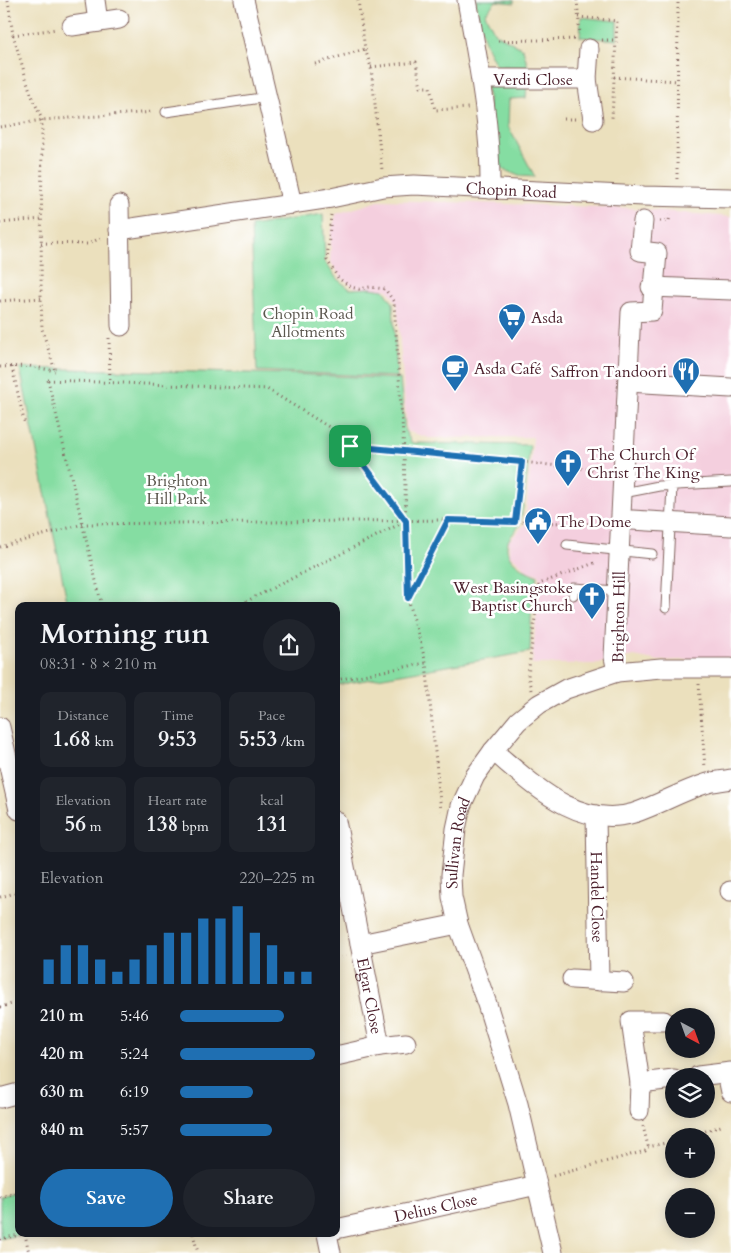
<!DOCTYPE html>
<meta charset="utf-8">
<style>
:root{--surface:#171b24;--page:#20242c;--text:#f1f3f6;--muted:#9ea1a6;--accent:#1f6fb2}
body{margin:0;font-family:Cardo,serif;background:var(--page);color:var(--text);height:100vh;display:flex;flex-direction:column;font-size:19px;white-space:nowrap}
*{box-sizing:border-box;margin:0}
p{font-size:16px;color:var(--muted)}
.icon{flex:none;width:28px;height:28px;fill:none;stroke:currentColor;stroke-width:2;stroke-linecap:round;stroke-linejoin:round}
.map{position:relative;flex:1;overflow:hidden}
.details{position:absolute;left:15px;top:602px;width:325px;height:635px;display:flex;flex-direction:column;background:var(--surface);border-radius:10px;box-shadow:0 2px 12px #0003}
.details>*{flex:none}
.needle{width:32px;rotate:139deg}
.controls{position:absolute;left:665px;top:1008px;display:grid;gap:10px}
.controls a{display:grid;place-items:center;width:50px;height:50px;border-radius:50%;background:var(--surface);box-shadow:0 2px 12px #0003;font-size:25px}
.pin{position:absolute;display:grid;place-items:center;width:42px;height:42px;color:#fff;margin:-21px;border-radius:10px;box-shadow:0 2px 8px #0006}
.round{display:grid;place-items:center;flex:none;width:52px;height:52px;border-radius:26px;background:var(--page)}
.summary{display:flex;align-items:center;justify-content:space-between;height:85px;padding:0 25px}
h1{font-size:28px;font-weight:800;line-height:38px}
.figures{display:grid;grid-template-columns:repeat(3,1fr);gap:8px;height:85px;padding:5px 25px}
.figures div{display:grid;align-content:center;border-radius:10px;background:var(--page);text-align:center}
.figures b{font-size:21px;font-weight:800}
.figures small{font-size:14px;font-weight:400}
.figures p{font-size:14px}
.chart{height:140px;padding:10px 25px}
.chart p{display:flex;justify-content:space-between}
.chart svg{width:100%;height:90px;margin-top:5px;stroke:var(--accent);stroke-width:6}
.button{display:flex;gap:10px;margin-top:auto;padding:10px 25px}
.button a{flex:1;height:58px;border-radius:30px;background:var(--accent);color:#fff;font-size:20px;font-weight:800;line-height:58px;text-align:center}
.button a+a{background:var(--page);color:var(--text)}
ul{padding:0 25px;list-style:none;font-size:16px}
li{display:grid;grid-template-columns:80px 60px 1fr;align-items:center;height:38px}
li i{height:12px;border-radius:6px;background:var(--accent)}
.map>svg:first-child{display:block}
.built{fill:#f4cfde}
.green{fill:#85dda2;stroke:#687e66}
.lines{fill:none;stroke-linecap:round;stroke-linejoin:round}
.lane-casing{stroke:#82635e;stroke-width:11}
.street-casing{stroke:#82635e;stroke-width:21}
.path{stroke:#82635e;stroke-width:3;stroke-dasharray:1 4;stroke-linecap:butt}
.lane{stroke:#fff;stroke-width:9}
.street{stroke:#fff;stroke-width:19}
.route-casing{stroke:#fff;stroke-width:10}
.route{stroke:#1f6fb2;stroke-width:6}
.labels{text-anchor:middle;stroke-width:5;stroke-linejoin:round;paint-order:stroke}
.street-label{font-size:16px;fill:#4a1f2b;stroke:#fff}
.park-label{font-size:16px;fill:#5c584f;stroke:#fff}
.poi-label{font-size:16px;fill:#4a1f2b;stroke:#fff;text-anchor:start}
</style>
<div class="map">
<svg width="731" height="1253" viewBox="0 0 731 1253">
<rect width="100%" height="100%" fill="#fff"/>
<filter id="ink" filterUnits="userSpaceOnUse"><feTurbulence type="fractalNoise" baseFrequency=".02" numOctaves="2"/><feDisplacementMap in="SourceGraphic" scale="10" xChannelSelector="R" yChannelSelector="G"/><feConvolveMatrix kernelMatrix="1 2 1 2 8 2 1 2 1" color-interpolation-filters="sRGB"/></filter>
<filter id="wash" filterUnits="userSpaceOnUse"><feTurbulence type="fractalNoise" baseFrequency=".0096" numOctaves="4" result="noise"/><feDisplacementMap in="SourceGraphic" scale="20" xChannelSelector="R" yChannelSelector="G"/><feGaussianBlur stdDeviation="1.12" result="paint"/><feColorMatrix in="noise" values="0 0 0 0 0 0 0 0 0 0 0 0 0 0 0 0 0 1.4 0 .05"/><feComposite in="paint" operator="in"/></filter>
<g filter="url(#wash)">
<rect width="100%" height="100%" fill="#ebe0bd"/>
<!-- built -->
<path class="built" d="M 382,200 L 630,208 L 731,217 L 731,658 L 659,661 L 634,656 L 594,664 L 532,664 L 540,575 L 528,571 L 509,554 L 509,541 L 525,524 L 533,437 L 429,438 L 407,431 L 397,304 L 388,290 L 354,287 L 341,278 L 330,261 L 331,234 L 336,214 Z"/>
<!-- green -->
<path class="green" d="M 476,0 L 514,0 L 514,3 L 496,1 L 485,14 L 495,33 L 523,49 L 528,67 L 497,66 C 484,46 479,24 476,0 Z
M 581,17 L 617,21 L 617,40 L 580,37 Z
M 486,78 L 527,84 L 526,98 L 509,99 L 508,126 L 535,177 L 519,176 L 495,166 Z
M 323,214 L 325,262 L 337,279 L 350,289 L 370,288 L 384,290 L 393,303 L 397,377 L 257,371 L 251,226 Z
M 20,368 L 290,374 L 400,379 L 405,431 L 412,443 L 530,445 C 527,471 526,498 520,522 C 517,534 503,538 508,553 C 512,564 527,572 538,576 L 532,594 L 530,652 L 336,685 L 336,606 L 68,606 Z
M 19,1192 L 19,1234 L 24,1234 L 0,1239 L 0,1197 Z"/>
</g>
<g filter="url(#ink)">
<g class="lines">
<!-- lane casing -->
<g class="lane-casing">
<path id="lane" d="M 166,112 L 268,97
M 623,493 L 659,486 L 731,482
M 567,545 L 652,554
M 573,595 L 574,588 L 617,591
M 666,608 L 672,486"/>
</g>
<!-- street casing -->
<g class="street-casing">
<g id="street">
<path d="M 95,0 L 98,22"/>
<path d="M 244,0 L 292,204"/>
<path d="M 467,0 C 478,62 491,125 490,189"/>
<path d="M 72,26 L 119,19"/>
<path id="s1" d="M 481,79 L 587,79 L 589,49"/>
<path d="M 587,79 L 593,120"/>
<path d="M 119,205 L 121,326"/>
<path id="s2" d="M 119,230 L 331,198 L 383,187 L 414,185 L 644,196 L 731,198"/>
<path d="M 651,287 L 731,290"/>
<path d="M 628,382 L 731,388"/>
<path d="M 632,520 L 731,526"/>
<path d="M 617,672 L 614,657 L 631,312 L 652,311 L 657,253 L 640,251 L 643,221"/>
<path d="M 0,727 L 19,810"/>
<path d="M 493,751 C 532,783 578,830 634,813 C 658,805 680,792 705,784 C 713,781 722,781 731,779"/>
<path id="s3" d="M 596,815 L 599,981"/>
<path id="s4" d="M 336,821 L 380,1046"/>
<path d="M 730,891 L 731,891"/>
<path d="M 360,944 L 458,924"/>
<path d="M 572,979 L 624,982"/>
<path d="M 336,1056 L 380,1046 L 406,1043"/>
<path d="M 727,1073 L 731,1092"/>
<path d="M 698,1076 L 731,1072"/>
<path d="M 640,1083 L 674,1079"/>
<path d="M 0,1098 L 19,1093"/>
<path d="M 639,1111 L 640,1083 L 631,1021 L 664,1021"/>
<path id="s5" d="M 336,1229 L 537,1185"/>
<path d="M 327,1234 L 331,1253"/>
<path id="s6" d="M 553,1253 L 518,1104 L 487,1004 L 458,924 L 452,897 L 451,875 L 456,829 L 461,806 L 475,776 L 493,751 L 518,721 L 539,704 L 566,689 L 617,672 L 661,668 L 731,668"/>
</g>
</g>
<!-- path -->
<path class="path" d="M 8,0 L 13,35 L 30,91 L 42,120 L 41,298 L 42,329 L 55,371
M 358,0 L 365,49 L 371,67 L 382,170
M 577,0 L 580,34
M 578,17 L 617,21 L 612,118
M 13,35 L 57,29
M 602,40 L 617,40
M 498,41 L 576,39
M 315,64 L 365,49
M 371,67 L 416,62 L 421,87 L 430,87 L 435,110 L 468,108
M 614,77 L 677,81
M 564,119 L 576,119
M 0,127 L 42,120 L 154,112
M 677,179 L 678,0
M 331,215 L 327,260 L 338,278 L 351,287 L 359,289 L 370,287 L 385,289 L 394,302 L 404,451 L 408,598 L 426,663 L 441,811
M 660,221 L 669,221 L 670,214
M 0,223 L 42,219
M 41,243 L 88,244 L 103,237
M 0,301 L 41,298
M 109,338 L 110,382
M 0,367 L 29,366 L 55,371
M 12,367 L 25,425
M 48,380 L 267,389 L 342,435 L 406,521
M 48,380 L 102,606
M 351,446 L 522,462
M 515,522 L 522,462 L 606,471
M 0,547 L 83,524 L 448,520 L 604,524
M 408,597 L 448,520
M 237,606 L 404,522
M 336,680 L 426,663
M 699,684 L 705,768
M 531,690 L 528,676 L 539,584 L 597,562
M 336,753 L 336,755
M 0,897 L 19,892
M 336,958 L 347,957
M 0,1007 L 19,1002
M 643,1126 L 648,1146
M 691,1136 L 724,1125
M 553,1176 L 645,1151 L 648,1147 L 674,1141
M 0,1197 L 19,1192
M 25,1234 L 29,1253
M 193,1234 L 198,1253
M 0,1239 L 24,1234"/>
<!-- lane -->
<use href="#lane" class="lane"/>
<!-- street -->
<use href="#street" class="street"/>
</g>
</g>
<g class="lines" filter="url(#ink)">
<!-- route casing -->
<g class="route-casing">
<path id="route" d="M 350,446 L 522,462 L 515,522 L 448,520 L 408,598 L 406,521 Z"/>
</g>
<!-- route -->
<use href="#route" class="route"/>
</g>
<!-- icons -->
<defs>
<g id="supermarket-pin" transform="scale(1.4375)"><path d="M0 17L-7.5 6A9.5 9.5 0 1 1 7.5 6Z" fill="#1f6fb2" stroke="#fff"/><path d="M-6-5.5h2.5l.6 2H6L4.5 2H-2.5L-4.4-4H-6ZM-1.5 3.2a1.3 1.3 0 1 0 .1 0ZM3 3.2a1.3 1.3 0 1 0 .1 0Z" fill="#fff"/></g>
<g id="cafe-pin" transform="scale(1.4375)"><path d="M0 17L-7.5 6A9.5 9.5 0 1 1 7.5 6Z" fill="#1f6fb2" stroke="#fff"/><path d="M-5.5-4.5H6V0H3Q3 3.5 0 3.5H-2.5Q-5.5 3.5-5.5 0ZM3-3.2v2h1.7v-2ZM-6 4.5H4V6H-6Z" fill="#fff"/></g>
<g id="restaurant-pin" transform="scale(1.4375)"><path d="M0 17L-7.5 6A9.5 9.5 0 1 1 7.5 6Z" fill="#1f6fb2" stroke="#fff"/><path d="M-5-6h1v4h1v-4h1v4h1v-4h1v5L-1.5 .5V6h-2V.5L-5-1ZM5-6V6H3V1.5H1.5Q1.5-4 5-6Z" fill="#fff"/></g>
<g id="church-pin" transform="scale(1.4375)"><path d="M0 17L-7.5 6A9.5 9.5 0 1 1 7.5 6Z" fill="#1f6fb2" stroke="#fff"/><path d="M-1.2-6h2.4v3.5h3.3v2.4h-3.3V6h-2.4V-.1h-3.3v-2.4h3.3Z" fill="#fff"/></g>
<g id="civic-pin" transform="scale(1.4375)"><path d="M0 17L-7.5 6A9.5 9.5 0 1 1 7.5 6Z" fill="#1f6fb2" stroke="#fff"/><path d="M-.6-6.5H3V-4.5H.6V-3L4-1V1h2V6H-6V1h2V-1L-.6-3ZM-1.2 2.5V6h2.4V2.5Z" fill="#fff"/></g>
</defs>
<g fill-rule="evenodd">
<use href="#supermarket-pin" x="512" y="317"/>
<use href="#cafe-pin" x="455" y="368"/>
<use href="#restaurant-pin" x="686" y="371"/>
<use href="#church-pin" x="568" y="463"/>
<use href="#civic-pin" x="538" y="521"/>
<use href="#church-pin" x="592" y="596"/>
</g>
<g class="labels">
<!-- street labels -->
<g class="street-label">
<text dy="6" stroke="none"><textPath href="#s1" startOffset="52">Verdi Close</textPath></text>
<text dy="6" stroke="none"><textPath href="#s2" startOffset="396">Chopin Road</textPath></text>
<text transform="translate(618 617) rotate(-89)" y="6">Brighton Hill</text>
<text dy="6" stroke="none"><textPath href="#s6" startOffset="425">Sullivan Road</textPath></text>
<text dy="6" stroke="none"><textPath href="#s3" startOffset="82">Handel Close</textPath></text>
<text dy="6" stroke="none"><textPath href="#s4" startOffset="178">Elgar Close</textPath></text>
<text dy="6" stroke="none"><textPath href="#s5" startOffset="102">Delius Close</textPath></text>
</g>
<!-- park labels -->
<g class="park-label">
<text x="308" y="319">Chopin Road<tspan x="308" dy="18">Allotments</tspan></text>
<text x="177" y="486">Brighton<tspan x="177" dy="18">Hill Park</tspan></text>
</g>
<!-- poi labels -->
<g class="poi-label">
<text x="531" y="323">Asda</text>
<text x="474" y="374">Asda Café</text>
<text x="667" y="377" text-anchor="end">Saffron Tandoori</text>
<text x="587" y="460">The Church Of<tspan x="587" dy="18">Christ The King</tspan></text>
<text x="557" y="527">The Dome</text>
<text x="573" y="593" text-anchor="end">West Basingstoke<tspan x="573" dy="18">Baptist Church</tspan></text>
</g>
</g>
</svg>
<div class="controls">
<a><svg class="needle" viewBox="-14 -14 28 28"><path d="M0-13l5 13h-10z" fill="#e53935"/><path d="M0 13l5-13h-10z" fill="#9ea1a6"/></svg></a>
<a><svg class="icon" aria-label="layers" viewBox="0 0 24 24"><path d="M12 4l9 5-9 5-9-5zM3 14l9 5 9-5"/></svg></a>
<a>+</a>
<a>−</a>
</div>
<div class="pin" style="left:350px;top:446px;background:#1e9e55"><svg class="icon" aria-label="arrive" viewBox="0 0 24 24"><path d="M6 21V4h12l-3 4 3 4H6"/></svg></div>
<section class="details">
<div class="summary"><div><h1>Morning run</h1><p>08:31 · 8 × 210 m</p></div><a class="round"><svg class="icon" aria-label="share" viewBox="0 0 24 24"><path d="M12 15V3M7 8l5-5 5 5M5 13v7h14v-7"/></svg></a></div>
<div class="figures">
<div><p>Distance</p><b>1.68<small> km</small></b></div>
<div><p>Time</p><b>9:53</b></div>
<div><p>Pace</p><b>5:53<small> /km</small></b></div>
</div>
<div class="figures">
<div><p>Elevation</p><b>56<small> m</small></b></div>
<div><p>Heart rate</p><b>138<small> bpm</small></b></div>
<div><p>kcal</p><b>131</b></div>
</div>
<div class="chart"><p><span>Elevation</span>220–225 m</p>
<svg viewBox="0 0 160 44" preserveAspectRatio="none"><path d="M5 44V32M15 44V25M25 44V25M35 44V32M45 44V38M55 44V32M65 44V25M75 44V19M85 44V19M95 44V12M105 44V12M115 44V6M125 44V19M135 44V25M145 44V38M155 44V38"/></svg>
</div>
<ul>
<li><b>210 m</b>5:46<i style="width:77%"></i></li>
<li><b>420 m</b>5:24<i style="width:100%"></i></li>
<li><b>630 m</b>6:19<i style="width:54%"></i></li>
<li><b>840 m</b>5:57<i style="width:68%"></i></li>
</ul>
<div class="button"><a>Save</a><a>Share</a></div>
</section>
</div>
